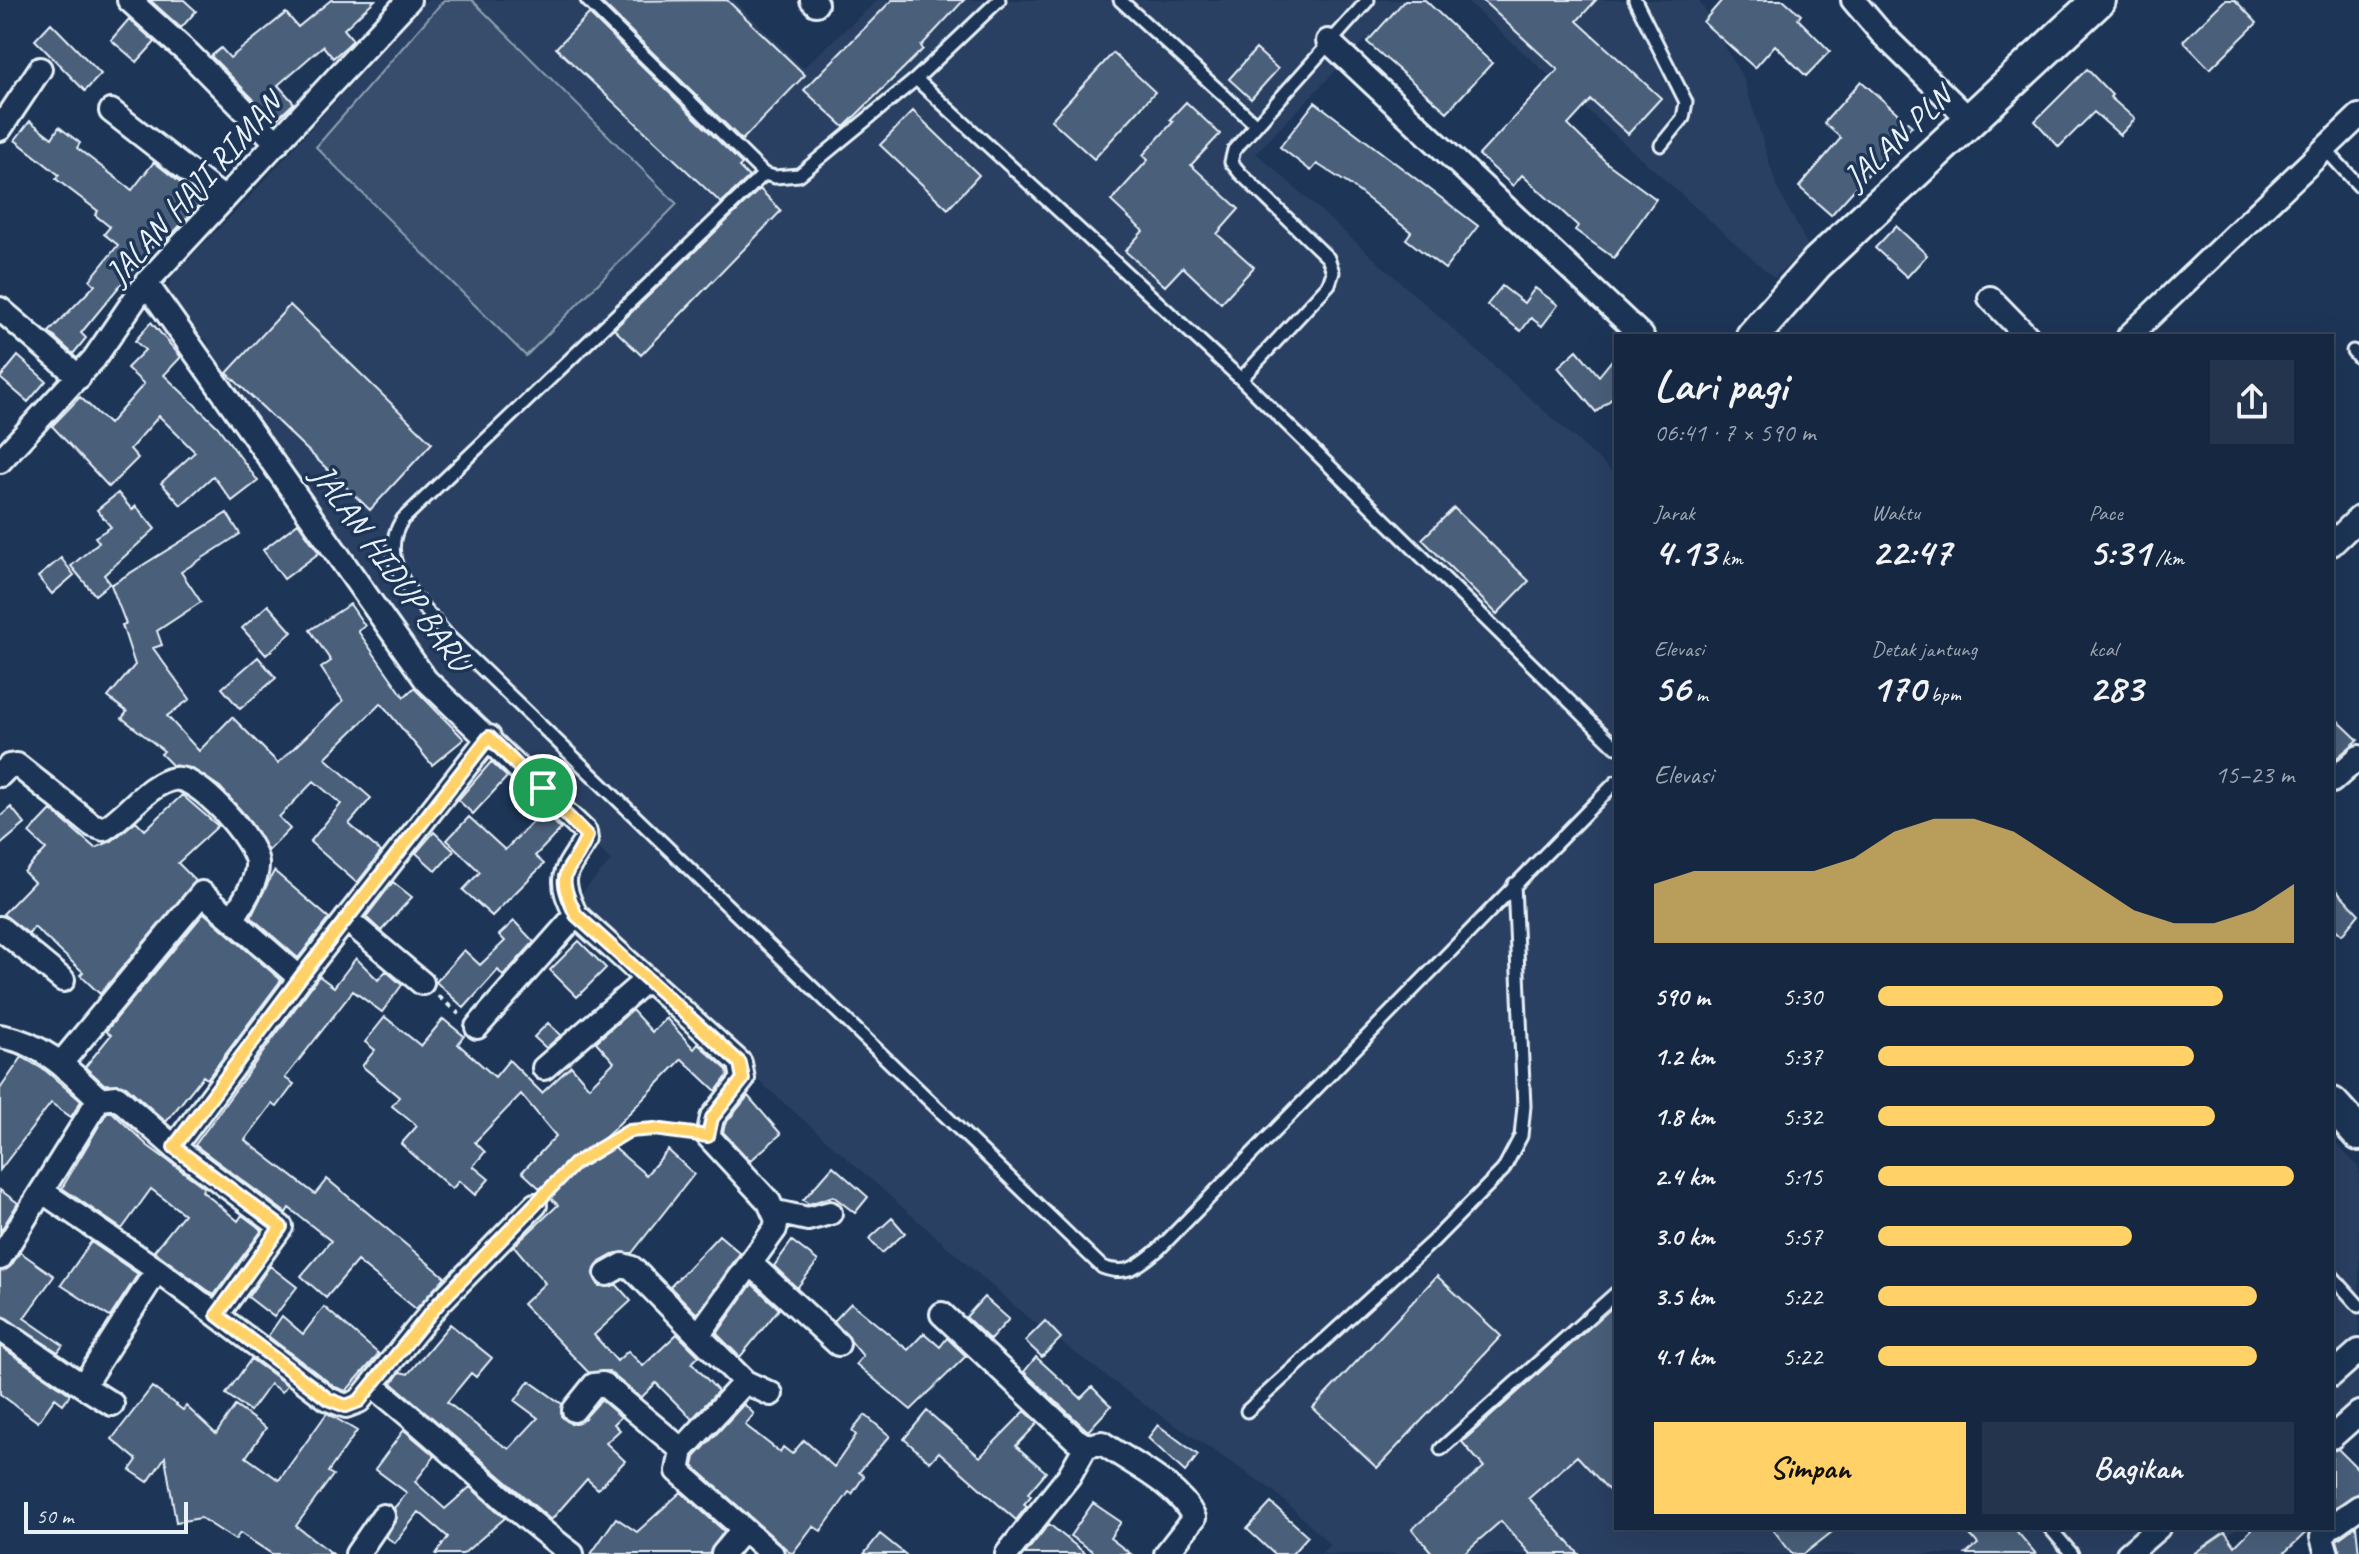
<!DOCTYPE html>
<html lang="id">
<meta charset="utf-8">
<style>
:root{--surface:#162841;--page:#23344c;--text:#f1f3f6;--muted:#9ea6b1;--line:#35445a;--accent:#ffd166}
body{margin:0;font-family:Caveat,sans-serif;background:var(--page);color:var(--text);height:100vh;display:flex;flex-direction:column;font-size:30px;white-space:nowrap}
*{box-sizing:border-box;margin:0}
p{font-size:26px;color:var(--muted)}
.icon{flex:none;width:44px;height:44px;fill:none;stroke:currentColor;stroke-width:2;stroke-linecap:round;stroke-linejoin:round}
.map{position:relative;flex:1;overflow:hidden}
.details{position:absolute;left:1614px;top:334px;width:720px;height:1196px;display:flex;flex-direction:column;background:var(--surface);border-radius:0px;box-shadow:0 8px 32px #0002,0 0 0 2px var(--line)}
.details>*{flex:none}
.scale{position:absolute;left:24px;bottom:20px;width:164px;box-sizing:border-box;padding-left:8px;border:4px solid #e8f1f8;border-top:0;font-size:22px;line-height:28px;white-space:nowrap;color:#e8f1f8;-webkit-text-stroke:6px #1d3557;paint-order:stroke}
.pin{position:absolute;display:grid;place-items:center;width:68px;height:68px;color:#fff;margin:-34px;border:4px solid #fff;border-radius:50%;box-shadow:0 2px 8px #0007}
.round{display:grid;place-items:center;flex:none;width:84px;height:84px;border-radius:0px;background:var(--page)}
.overview{display:flex;align-items:center;justify-content:space-between;height:136px;padding:0 40px}
h1{font-size:44px;font-weight:700;line-height:60px}
.stats{display:grid;grid-template-columns:repeat(3,1fr);gap:12px;height:136px;padding:8px 40px}
.stats div{display:grid;align-content:center}
.stats b{font-size:40px;font-weight:700}
.stats small{font-size:22px;font-weight:400}
.stats p{font-size:22px}
.chart{height:224px;padding:16px 40px}
.chart p{display:flex;justify-content:space-between}
.chart svg{width:100%;height:144px;margin-top:8px;fill:var(--accent);opacity:.7}
.action{display:flex;gap:16px;margin-top:auto;padding:16px 40px}
.action a{flex:1;height:92px;border-radius:0px;background:var(--accent);color:#111;font-size:32px;font-weight:700;line-height:92px;text-align:center}
.action a+a{background:var(--page);color:var(--text)}
ul{padding:0 40px;list-style:none;font-size:26px}
li{display:grid;grid-template-columns:128px 96px 1fr;align-items:center;height:60px}
li i{height:20px;border-radius:10px;background:var(--accent)}
.map>svg:first-child{display:block}
.built{fill:#2a4162}
.green{fill:#374d6c;stroke:#909fb2;stroke-width:2}
.building{fill:#495e7a;stroke:#e8f1f8;stroke-width:2}
.lines{fill:none;stroke-linecap:round;stroke-linejoin:round}
.lane-casing{stroke:#e8f1f8;stroke-width:17}
.street-casing{stroke:#e8f1f8;stroke-width:28}
.secondary-casing{stroke:#e8f1f8;stroke-width:38}
.path{stroke:#e8f1f8;stroke-width:4;stroke-dasharray:6 6;stroke-linecap:butt}
.lane{stroke:#1d3557;stroke-width:11}
.street{stroke:#1d3557;stroke-width:22}
.secondary{stroke:#1d3557;stroke-width:32}
.route-casing{stroke:#fff;stroke-width:16}
.route{stroke:#ffd166;stroke-width:10}
.labels{text-anchor:middle;stroke-width:7;stroke-linejoin:round;paint-order:stroke}
.street-label{font-size:34px;fill:#e8f1f8;stroke:#1d3557}
</style>
<div class="map">
<svg width="2359" height="1554" viewBox="0 0 2359 1554">
<rect width="100%" height="100%" fill="#1d3557"/>
<filter id="ink" filterUnits="userSpaceOnUse"><feTurbulence type="fractalNoise" baseFrequency=".0125" numOctaves="2"/><feDisplacementMap in="SourceGraphic" scale="16" xChannelSelector="R" yChannelSelector="G"/><feConvolveMatrix kernelMatrix="1 2 1 2 8 2 1 2 1" color-interpolation-filters="sRGB"/></filter>
<g filter="url(#ink)">
<!-- built -->
<path class="built" d="M 426,0 L 734,0 L 803,68 L 878,0 L 1404,0 L 1256,153 L 1616,475 L 1616,1528 L 2237,1528 L 2206,1554 L 1321,1554 L 1330,1544 L 1274,1491 L 1145,1405 L 1026,1316 L 589,931 L 580,895 L 611,861 L 394,633 L 221,388 L 208,342 L 164,299 L 174,274 L 248,199 Z
M 1465,0 L 1699,0 L 1744,80 L 1777,188 L 1808,246 L 1774,278 Z
M 2332,1139 L 2359,1168 L 2359,1423 L 2332,1447 Z"/>
<!-- green -->
<path class="green" d="M 444,0 L 472,0 L 677,204 L 526,356 L 316,147 Z"/>
<!-- building -->
<path class="building" d="M 150,0 L 184,0 L 196,11 L 181,28 Z
M 331,0 L 375,0 L 344,29 L 353,40 L 347,46 L 333,58 L 323,46 L 278,85 L 294,103 L 275,121 L 211,56 L 221,48 L 230,58 L 286,13 L 298,27 Z
M 727,0 L 805,75 L 742,140 L 600,1 Z
M 892,0 L 964,0 L 921,46 L 923,49 L 844,127 L 804,90 Z
M 1405,0 L 1425,0 L 1492,63 L 1447,112 L 1367,42 Z
M 1482,0 L 1596,0 L 1577,21 L 1661,98 L 1628,134 L 1591,100 L 1568,125 L 1607,163 L 1656,199 L 1614,258 L 1575,230 L 1578,226 L 1522,175 L 1513,186 L 1479,155 L 1558,70 Z
M 1722,0 L 1784,0 L 1801,15 L 1798,19 L 1830,51 L 1806,76 L 1775,45 L 1755,68 L 1703,22 Z
M 2225,0 L 2235,0 L 2257,23 L 2210,69 L 2183,41 Z
M 589,14 L 742,164 L 739,167 L 749,177 L 721,203 L 556,48 Z
M 129,19 L 155,42 L 137,62 L 111,40 Z
M 51,23 L 101,74 L 85,91 L 35,40 Z
M 1256,49 L 1278,69 L 1251,99 L 1229,79 Z
M 1113,53 L 1155,92 L 1094,159 L 1051,120 Z
M 2087,69 L 2112,95 L 2110,97 L 2135,119 L 2120,135 L 2094,112 L 2059,147 L 2035,121 Z
M 1861,81 L 1912,126 L 1831,215 L 1799,187 L 1841,138 L 1824,123 Z
M 1186,102 L 1220,134 L 1191,165 L 1239,209 L 1217,234 L 1254,267 L 1221,303 L 1183,267 L 1165,286 L 1125,251 L 1143,231 L 1111,201 L 1148,160 L 1143,155 L 1173,122 L 1170,119 Z
M 1315,102 L 1478,226 L 1445,269 L 1406,239 L 1411,232 L 1350,185 L 1317,164 L 1311,171 L 1280,147 Z
M 913,111 L 979,175 L 948,209 L 880,145 Z
M 30,121 L 52,138 L 59,127 L 80,143 L 77,148 L 132,190 L 154,162 L 203,201 L 161,246 L 156,242 L 140,261 L 81,333 L 86,338 L 73,354 L 49,332 L 95,285 L 90,280 L 118,245 L 104,234 L 110,227 L 95,215 L 98,211 L 56,179 L 59,175 L 15,140 Z
M 760,189 L 781,211 L 641,355 L 614,329 Z
M 1896,226 L 1927,255 L 1907,277 L 1875,248 Z
M 1502,286 L 1524,303 L 1535,288 L 1558,305 L 1542,326 L 1531,318 L 1521,331 L 1487,305 Z
M 290,305 L 432,443 L 370,510 L 227,373 Z
M 151,322 L 181,357 L 164,375 L 217,426 L 258,481 L 232,501 L 213,476 L 181,505 L 161,483 L 195,452 L 159,416 L 130,449 L 138,458 L 109,487 L 52,426 L 80,397 L 109,424 L 144,384 L 127,368 L 145,350 L 135,341 Z
M 1577,350 L 1599,376 L 1616,355 L 1616,395 L 1596,412 L 1558,367 Z
M 18,356 L 46,381 L 28,402 L 0,378 Z
M 118,493 L 132,510 L 136,506 L 155,529 L 104,575 L 110,583 L 95,595 L 71,566 L 99,542 L 95,537 L 111,527 L 97,510 Z
M 1454,508 L 1529,581 L 1497,614 L 1422,539 Z
M 227,513 L 240,534 L 181,572 L 201,602 L 157,631 L 162,645 L 153,648 L 190,699 L 167,716 L 199,751 L 232,717 L 278,763 L 343,701 L 321,668 L 331,661 L 310,630 L 350,604 L 365,626 L 358,631 L 404,697 L 414,688 L 464,739 L 432,765 L 381,703 L 325,758 L 371,798 L 349,824 L 381,852 L 357,883 L 310,842 L 341,804 L 314,781 L 279,817 L 290,829 L 268,851 L 247,817 L 220,787 L 191,768 L 172,765 L 161,754 L 164,751 L 122,718 L 127,712 L 108,697 L 135,665 L 122,625 L 126,624 L 111,585 Z
M 298,523 L 319,553 L 284,579 L 263,550 Z
M 61,558 L 74,575 L 52,594 L 38,577 Z
M 268,605 L 292,632 L 266,655 L 242,628 Z
M 258,657 L 276,678 L 240,709 L 222,688 Z
M 2332,715 L 2358,740 L 2332,762 Z
M 491,762 L 507,777 L 473,814 L 458,800 Z
M 182,795 L 218,826 L 178,863 L 196,881 L 100,994 L 80,975 L 83,972 L 34,927 L 29,934 L 3,914 L 34,882 L 24,872 L 46,849 L 29,833 L 51,810 L 95,848 L 112,841 L 136,821 L 145,830 Z
M 11,807 L 25,824 L 0,845 L 0,817 Z
M 543,811 L 561,829 L 535,856 L 544,864 L 492,916 L 463,890 L 480,872 L 447,840 L 469,817 L 505,850 Z
M 434,832 L 454,851 L 436,871 L 416,853 Z
M 274,871 L 329,918 L 298,958 L 251,917 Z
M 393,882 L 412,897 L 381,931 L 366,917 Z
M 2332,885 L 2359,914 L 2342,935 L 2332,926 Z
M 204,913 L 281,980 L 207,1079 L 203,1076 L 166,1122 L 126,1086 L 104,1084 L 85,1067 L 111,1035 L 106,1031 Z
M 514,921 L 534,942 L 503,976 L 498,970 L 464,1008 L 436,982 L 464,950 L 480,965 L 505,941 L 499,935 Z
M 579,941 L 606,968 L 577,997 L 550,970 Z
M 356,958 L 378,980 L 386,971 L 402,985 L 382,1012 L 353,991 L 285,1078 L 294,1084 L 277,1107 L 272,1104 L 245,1140 L 315,1194 L 327,1179 L 445,1277 L 416,1309 L 357,1261 L 326,1298 L 301,1276 L 331,1241 L 289,1208 L 286,1213 L 195,1145 L 319,976 L 334,987 Z
M 632,1010 L 652,1032 L 666,1018 L 694,1049 L 698,1044 L 727,1070 L 728,1075 L 716,1091 L 682,1059 L 604,1139 L 646,1175 L 668,1150 L 694,1174 L 632,1253 L 616,1253 L 600,1262 L 593,1275 L 599,1286 L 617,1285 L 631,1301 L 594,1335 L 617,1361 L 628,1351 L 643,1366 L 677,1334 L 699,1356 L 692,1363 L 718,1391 L 692,1419 L 656,1383 L 641,1398 L 608,1371 L 589,1373 L 523,1304 L 545,1283 L 514,1246 L 558,1205 L 522,1172 L 556,1136 L 521,1094 L 475,1142 L 485,1152 L 473,1166 L 489,1179 L 475,1195 L 459,1181 L 452,1189 L 401,1144 L 417,1126 L 392,1106 L 399,1097 L 362,1066 L 375,1050 L 365,1042 L 385,1017 L 421,1046 L 443,1019 L 464,1036 L 458,1044 L 495,1077 L 509,1060 L 542,1093 L 571,1066 L 589,1087 L 614,1062 L 596,1042 Z
M 548,1023 L 561,1035 L 546,1048 L 534,1037 Z
M 22,1057 L 46,1071 L 81,1101 L 71,1117 L 51,1103 L 0,1170 L 0,1089 Z
M 748,1096 L 781,1134 L 750,1161 L 723,1132 L 725,1124 Z
M 107,1112 L 112,1112 L 148,1146 L 204,1187 L 202,1191 L 238,1221 L 242,1215 L 262,1230 L 214,1295 L 154,1251 L 184,1214 L 151,1189 L 122,1229 L 62,1188 Z
M 833,1166 L 868,1197 L 855,1213 L 833,1196 L 809,1204 L 803,1200 Z
M 0,1190 L 18,1203 L 0,1232 Z
M 892,1218 L 905,1233 L 882,1253 L 869,1239 Z
M 719,1235 L 740,1253 L 697,1314 L 670,1287 Z
M 792,1241 L 818,1261 L 797,1288 L 774,1266 Z
M 91,1242 L 138,1274 L 110,1317 L 61,1285 Z
M 20,1252 L 54,1276 L 24,1318 L 63,1345 L 58,1352 L 0,1315 L 0,1272 L 11,1266 Z
M 270,1266 L 297,1287 L 274,1317 L 248,1297 Z
M 1437,1276 L 1501,1336 L 1377,1468 L 1313,1408 Z
M 752,1284 L 779,1309 L 740,1357 L 717,1334 Z
M 984,1297 L 1009,1319 L 990,1340 L 966,1317 Z
M 851,1303 L 908,1350 L 924,1333 L 940,1347 L 947,1338 L 966,1356 L 911,1410 L 856,1364 L 863,1356 L 834,1321 Z
M 1616,1304 L 1616,1498 L 1577,1456 L 1529,1498 L 1579,1554 L 1530,1554 L 1501,1521 L 1463,1554 L 1433,1554 L 1412,1529 L 1484,1467 L 1462,1442 Z
M 324,1307 L 379,1354 L 346,1391 L 335,1387 L 268,1336 L 282,1316 L 303,1334 Z
M 1045,1321 L 1061,1338 L 1042,1357 L 1025,1341 Z
M 450,1324 L 492,1358 L 476,1377 L 471,1373 L 447,1402 L 495,1440 L 509,1449 L 538,1418 L 515,1401 L 529,1381 L 562,1404 L 561,1416 L 571,1424 L 584,1419 L 601,1400 L 621,1417 L 614,1424 L 620,1430 L 606,1443 L 625,1461 L 598,1489 L 587,1479 L 551,1520 L 392,1383 L 400,1372 L 408,1374 Z
M 0,1346 L 70,1394 L 63,1404 L 55,1398 L 38,1422 L 0,1394 Z
M 1036,1357 L 1081,1398 L 1092,1387 L 1111,1406 L 1088,1431 L 1024,1372 Z
M 251,1359 L 287,1385 L 282,1392 L 270,1384 L 250,1411 L 226,1394 Z
M 152,1387 L 183,1410 L 186,1406 L 216,1434 L 235,1406 L 266,1428 L 246,1457 L 279,1480 L 327,1413 L 357,1431 L 328,1472 L 333,1475 L 296,1526 L 333,1554 L 272,1554 L 240,1533 L 235,1540 L 201,1518 L 176,1522 L 165,1457 L 148,1482 L 130,1470 L 137,1460 L 112,1439 Z
M 744,1404 L 754,1414 L 745,1425 L 780,1452 L 783,1447 L 792,1454 L 804,1440 L 834,1467 L 856,1435 L 852,1431 L 865,1415 L 890,1436 L 859,1472 L 864,1476 L 852,1494 L 849,1492 L 821,1531 L 813,1526 L 792,1554 L 693,1466 L 695,1457 Z
M 927,1411 L 980,1457 L 1025,1411 L 1038,1423 L 1016,1446 L 1046,1472 L 1028,1493 L 1031,1496 L 1024,1504 L 1027,1506 L 1016,1520 L 939,1452 L 930,1462 L 904,1439 Z
M 1158,1425 L 1198,1455 L 1185,1472 L 1148,1438 Z
M 404,1430 L 435,1456 L 415,1482 L 445,1509 L 470,1487 L 505,1518 L 463,1554 L 436,1554 L 448,1537 L 419,1512 L 395,1543 L 386,1537 L 397,1518 L 394,1508 L 407,1493 L 375,1469 Z
M 2338,1449 L 2359,1470 L 2359,1493 L 2332,1509 L 2332,1451 Z
M 681,1492 L 724,1531 L 709,1554 L 591,1554 L 616,1518 L 637,1532 Z
M 1093,1503 L 1121,1522 L 1110,1538 L 1131,1554 L 1097,1554 L 1070,1536 Z
M 1271,1503 L 1308,1536 L 1292,1554 L 1274,1554 L 1247,1529 Z
M 1049,1524 L 1086,1554 L 1025,1554 Z
M 2356,1526 L 2359,1554 L 2341,1554 L 2337,1540 Z
M 1772,1528 L 1837,1528 L 1804,1554 L 1792,1554 Z
M 1964,1528 L 2014,1528 L 2036,1554 L 1966,1554 L 1978,1544 Z
M 2253,1528 L 2311,1528 L 2283,1554 L 2193,1554 L 2225,1532 L 2235,1546 Z
M 880,1534 L 905,1554 L 864,1554 Z"/>
<g class="lines">
<!-- lane casing -->
<g class="lane-casing">
<path id="lane" d="M 587,0 L 764,174
M 999,0 L 916,79 L 799,175 L 775,177 L 764,174 L 403,519 C 372,562 422,604 448,636 L 1102,1267 C 1128,1277 1139,1265 1159,1249 L 1616,782
M 1120,0 L 1255,124
M 1635,0 L 1686,102 L 1683,118 L 1661,145
M 916,79 L 1241,379 L 1616,747
M 2325,149 L 2359,186
M 2353,351 L 2359,358
M 1241,379 L 1329,284 L 1333,272 L 1328,258 L 1240,173 L 1231,162 L 1234,150 L 1368,0
M 2332,1276 L 2359,1306
M 1247,1411 L 1433,1241 L 1503,1170 L 1521,1136 L 1524,1106 L 1514,884
M 1441,1449 L 1616,1293
M 2050,1528 L 2072,1554"/>
</g>
<!-- street casing -->
<g class="street-casing">
<path id="street" d="M 129,0 L 190,55 L 277,143
M 812,0 L 816,4
M 1853,0 L 1881,33 L 1971,121
M 1328,41 L 1642,336
M 111,111 L 224,199
M 0,129 L 40,69
M 146,283 L 426,680 L 585,832 L 586,840 C 564,874 557,877 576,915 L 740,1063 L 743,1079 L 712,1118 L 708,1136 L 769,1202 L 777,1220 L 775,1229 L 702,1330 L 700,1337 L 745,1382 L 682,1450 L 678,1471 L 772,1554
M 1990,298 L 2027,336
M 0,309 L 79,377
M 2129,336 L 2359,116
M 0,461 L 94,359 L 146,283 L 409,0
M 2332,544 L 2359,518
M 0,775 L 9,766 L 17,765 L 92,825 L 104,829 C 127,816 148,783 174,779 C 197,774 255,840 257,863 C 258,882 242,902 233,919
M 2332,781 L 2359,757
M 346,919 L 422,983
M 0,928 L 63,980
M 477,1027 L 576,915
M 0,1036 C 43,1043 69,1070 99,1099
M 62,1062 L 202,893 L 300,978
M 544,1068 L 647,979
M 174,1147 L 281,1227 L 217,1315
M 43,1192 L 157,1270 L 328,1399 L 346,1406 L 359,1401 L 438,1304 L 535,1205
M 776,1212 L 808,1219 L 830,1213
M 0,1258 L 99,1099 L 117,1097 L 174,1147 L 300,978 L 489,737
M 750,1263 L 838,1344
M 607,1274 L 623,1265 L 632,1268 L 700,1337
M 942,1314 L 1075,1439 L 1086,1446 L 1102,1443 C 1131,1463 1179,1485 1194,1518 L 1166,1554
M 0,1329 L 83,1386 L 157,1270
M 2332,1375 L 2359,1351
M 745,1382 L 771,1394
M 372,1385 C 441,1439 502,1502 572,1554
M 83,1386 L 112,1404
M 574,1410 L 594,1385 L 603,1384 L 682,1450
M 2332,1437 L 2359,1413
M 2332,1526 L 2359,1507
M 357,1554 L 383,1516
M 723,1554 L 743,1530
M 1007,1554 L 1069,1476 L 1086,1446
M 2128,1554 L 2158,1528
M 2327,1554 L 2322,1537 L 2329,1528"/>
</g>
<!-- secondary casing -->
<g class="secondary-casing">
<path id="secondary" d="M 1753,336 L 1817,263 L 2099,0
M 2332,1104 L 2359,1134"/>
</g>
<!-- path -->
<path class="path" d="M 438,996 L 459,1014
M 548,1191 C 594,1143 620,1122 689,1133"/>
<!-- lane -->
<use href="#lane" class="lane"/>
<!-- street -->
<use href="#street" class="street"/>
<!-- secondary -->
<use href="#secondary" class="secondary"/>
</g>
</g>
<g class="lines" filter="url(#ink)">
<!-- route casing -->
<g class="route-casing">
<path id="route" d="M 489,737 L 587,836 C 571,877 552,866 576,915 L 740,1063 L 743,1079 L 712,1118 L 708,1136 L 654,1129 L 629,1131 L 574,1164 L 438,1304 L 359,1401 L 346,1406 L 328,1399 L 217,1315 L 281,1227 L 174,1147 L 300,978 Z"/>
</g>
<!-- route -->
<use href="#route" class="route"/>
</g>
<g class="labels">
<!-- street labels -->
<g class="street-label">
<text transform="translate(1897 137) rotate(-43)" y="12">JALAN PLN</text>
<text transform="translate(193 188) rotate(-48)" y="12">JALAN HAJI RIMAN</text>
<text transform="translate(392 567) rotate(54)" y="12">JALAN HIDUP BARU</text>
</g>
</g>
</svg>
<div class="scale">50 m</div>
<div class="pin" style="left:543px;top:788px;background:#1e9e55"><svg class="icon" aria-label="arrive" viewBox="0 0 24 24"><path d="M6 21V4h12l-3 4 3 4H6"/></svg></div>
<section class="details">
<div class="overview"><div><h1>Lari pagi</h1><p>06:41 · 7 × 590 m</p></div><a class="round"><svg class="icon" aria-label="share" viewBox="0 0 24 24"><path d="M12 15V3M7 8l5-5 5 5M5 13v7h14v-7"/></svg></a></div>
<div class="stats">
<div><p>Jarak</p><b>4.13<small> km</small></b></div>
<div><p>Waktu</p><b>22:47</b></div>
<div><p>Pace</p><b>5:31<small> /km</small></b></div>
</div>
<div class="stats">
<div><p>Elevasi</p><b>56<small> m</small></b></div>
<div><p>Detak jantung</p><b>170<small> bpm</small></b></div>
<div><p>kcal</p><b>283</b></div>
</div>
<div class="chart"><p><span>Elevasi</span>15–23 m</p>
<svg viewBox="0 0 160 44" preserveAspectRatio="none"><path d="M0 44V26L10 22L20 22L30 22L40 22L50 18L60 10L70 6L80 6L90 10L100 18L110 26L120 34L130 38L140 38L150 34L160 26V44z"/></svg>
</div>
<ul>
<li><b>590 m</b>5:30<i style="width:83%"></i></li>
<li><b>1.2 km</b>5:37<i style="width:76%"></i></li>
<li><b>1.8 km</b>5:32<i style="width:81%"></i></li>
<li><b>2.4 km</b>5:15<i style="width:100%"></i></li>
<li><b>3.0 km</b>5:57<i style="width:61%"></i></li>
<li><b>3.5 km</b>5:22<i style="width:91%"></i></li>
<li><b>4.1 km</b>5:22<i style="width:91%"></i></li>
</ul>
<div class="action"><a>Simpan</a><a>Bagikan</a></div>
</section>
</div>
